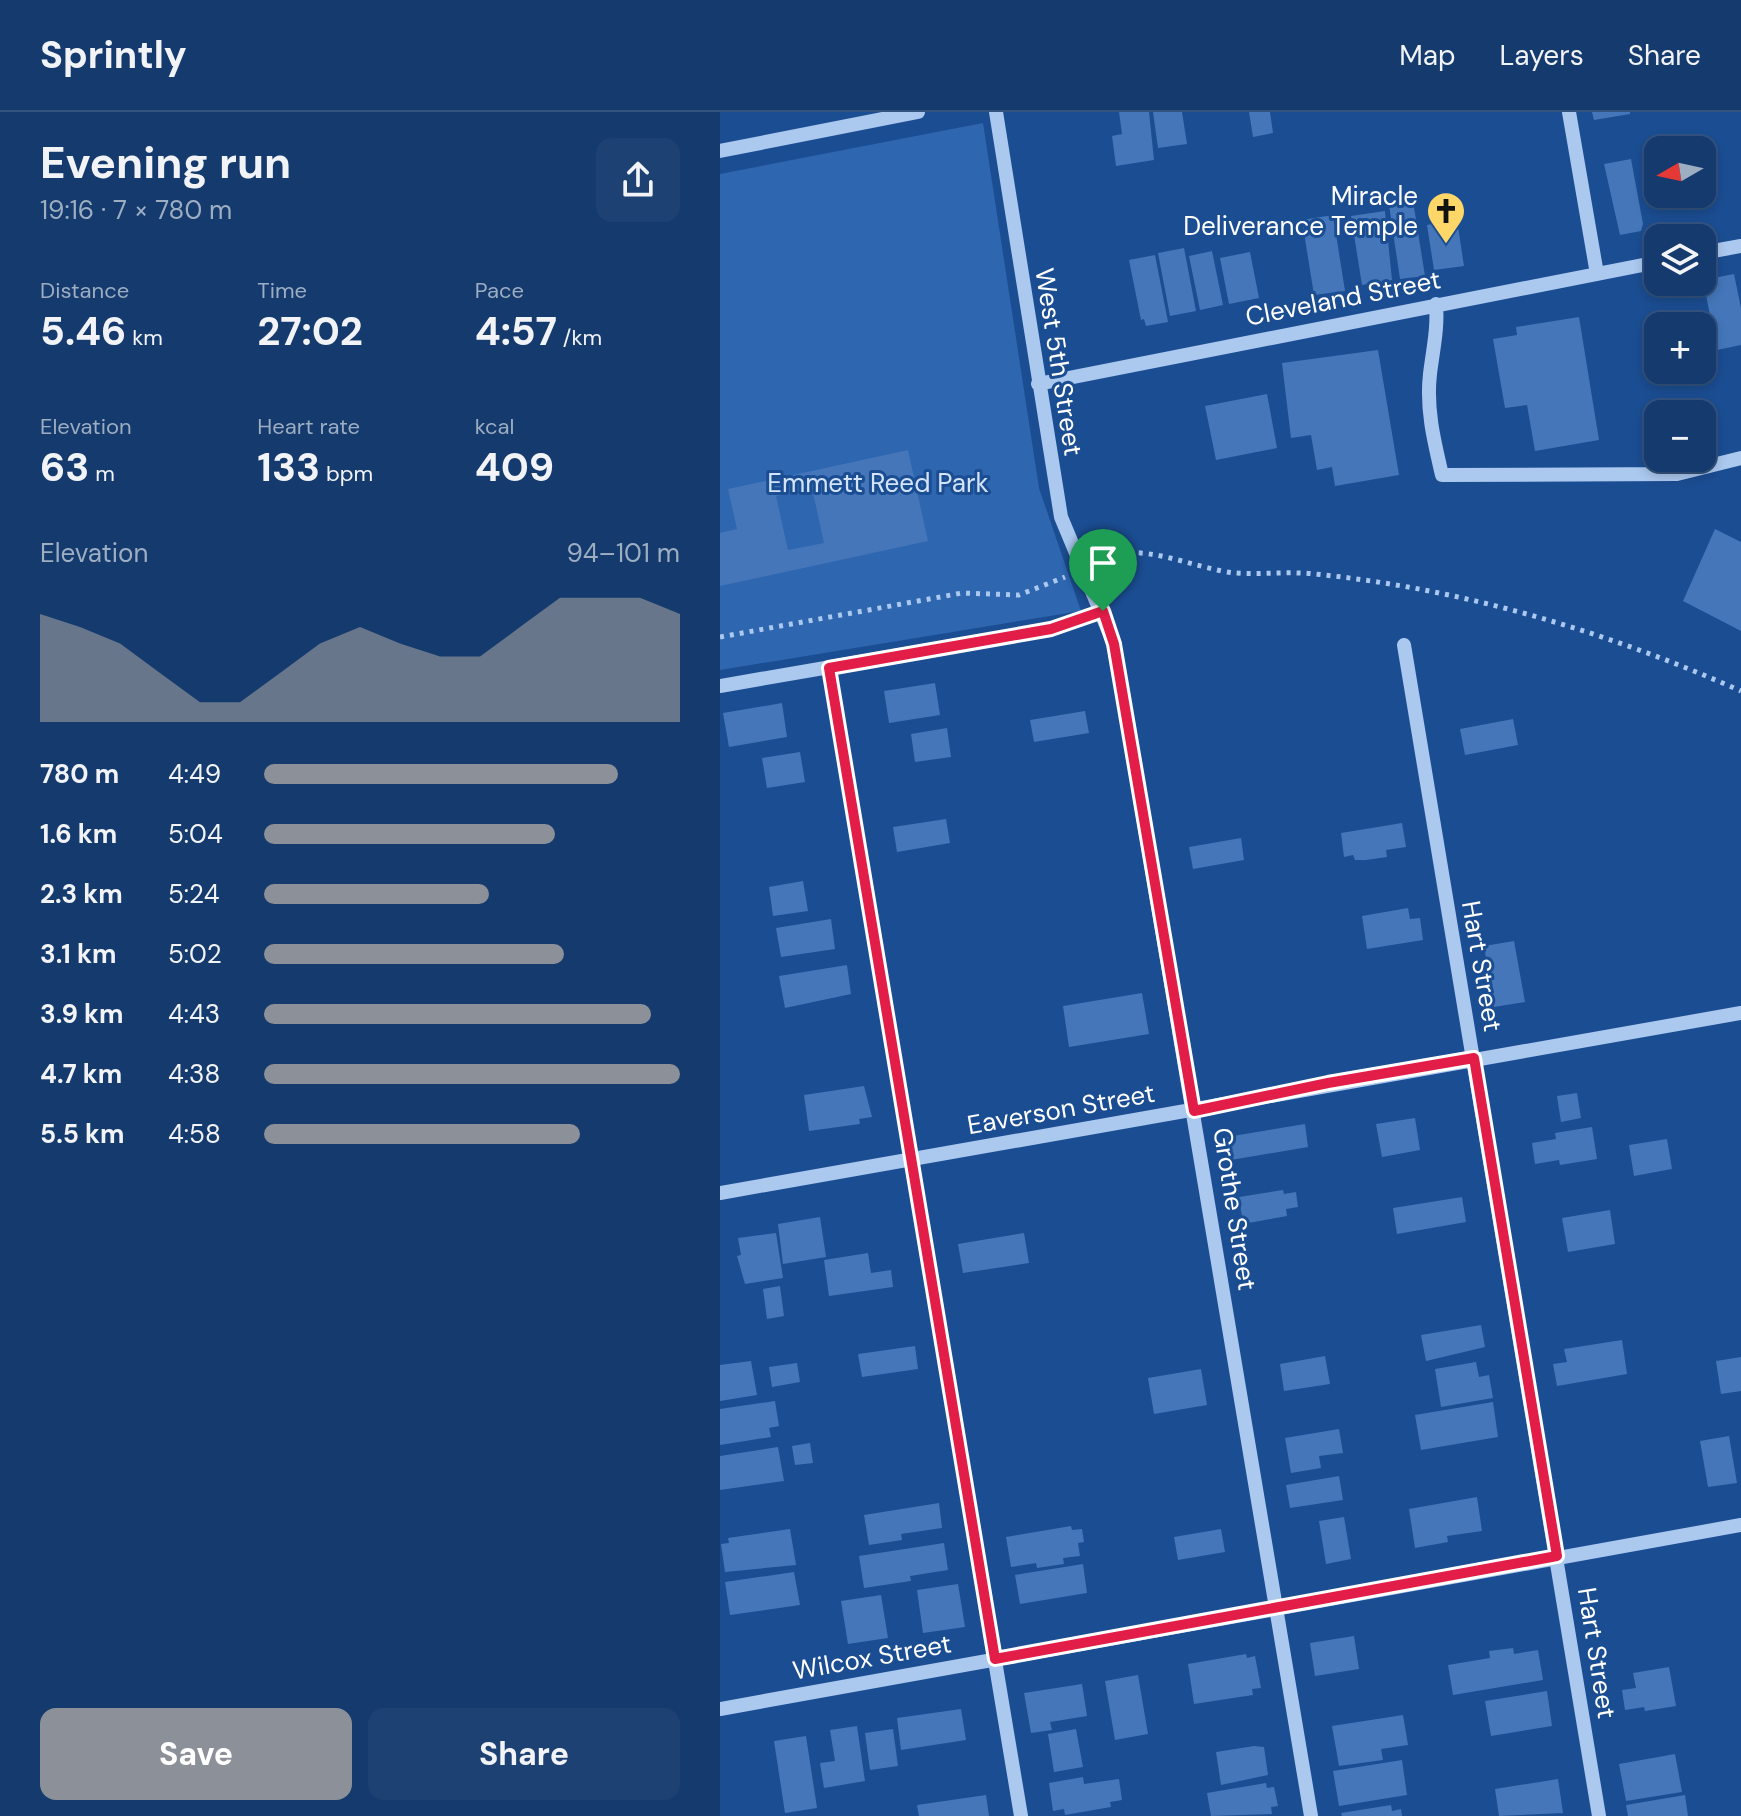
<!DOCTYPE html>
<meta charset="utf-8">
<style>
:root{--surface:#143a6e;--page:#1d4173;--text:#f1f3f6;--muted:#9dadc2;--line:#335481;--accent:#8c9099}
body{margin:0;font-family:"DM Sans",sans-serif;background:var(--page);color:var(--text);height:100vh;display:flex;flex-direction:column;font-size:30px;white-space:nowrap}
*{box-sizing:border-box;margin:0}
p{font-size:26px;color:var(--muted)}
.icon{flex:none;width:44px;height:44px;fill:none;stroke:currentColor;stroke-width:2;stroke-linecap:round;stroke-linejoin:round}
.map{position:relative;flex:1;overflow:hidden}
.details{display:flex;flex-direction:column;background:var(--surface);width:720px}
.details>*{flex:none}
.needle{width:52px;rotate:261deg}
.buttons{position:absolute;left:924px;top:24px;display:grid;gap:16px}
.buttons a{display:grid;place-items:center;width:72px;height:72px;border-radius:16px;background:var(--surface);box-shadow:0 4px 12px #0003,0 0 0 2px var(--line);font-size:40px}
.pin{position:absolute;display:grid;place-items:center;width:68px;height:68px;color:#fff;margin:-82px -34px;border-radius:50% 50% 50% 0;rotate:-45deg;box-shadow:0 0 8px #0007}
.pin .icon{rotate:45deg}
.round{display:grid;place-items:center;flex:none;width:84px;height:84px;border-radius:16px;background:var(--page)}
.head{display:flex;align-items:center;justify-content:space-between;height:136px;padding:0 40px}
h1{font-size:44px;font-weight:700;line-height:60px}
.stats{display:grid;grid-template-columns:repeat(3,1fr);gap:12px;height:136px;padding:8px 40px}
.stats div{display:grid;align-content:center}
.stats b{font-size:40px;font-weight:700}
.stats small{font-size:22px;font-weight:400}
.stats p{font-size:22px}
.chart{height:224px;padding:16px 40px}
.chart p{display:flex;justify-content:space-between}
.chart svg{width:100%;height:144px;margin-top:8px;fill:var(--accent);opacity:.7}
.action{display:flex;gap:16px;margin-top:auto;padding:16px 40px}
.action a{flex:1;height:92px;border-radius:16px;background:var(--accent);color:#fff;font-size:32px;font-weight:700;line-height:92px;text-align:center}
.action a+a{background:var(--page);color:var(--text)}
ul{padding:0 40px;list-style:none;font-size:26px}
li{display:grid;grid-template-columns:128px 96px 1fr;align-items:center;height:60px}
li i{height:20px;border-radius:10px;background:var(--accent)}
header{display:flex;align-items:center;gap:48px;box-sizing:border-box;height:112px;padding:0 40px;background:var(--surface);border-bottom:2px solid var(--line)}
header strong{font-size:38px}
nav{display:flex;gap:44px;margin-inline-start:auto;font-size:28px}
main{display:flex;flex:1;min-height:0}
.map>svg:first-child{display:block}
.green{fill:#2e66b0}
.building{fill:#4476b9;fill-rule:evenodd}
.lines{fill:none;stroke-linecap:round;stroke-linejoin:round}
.path{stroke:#abc8ef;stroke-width:5;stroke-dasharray:4 6;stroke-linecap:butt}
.minor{stroke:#abc8ef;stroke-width:14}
.route-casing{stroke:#fff;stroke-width:16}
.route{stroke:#e11d48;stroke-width:10}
.labels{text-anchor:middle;stroke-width:6;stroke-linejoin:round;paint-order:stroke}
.poi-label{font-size:26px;fill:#fff;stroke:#1b4d92;text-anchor:end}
.street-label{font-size:26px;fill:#fff;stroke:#1b4d92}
.park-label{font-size:26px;fill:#d2e3fa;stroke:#1b4d92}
</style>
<header>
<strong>Sprintly</strong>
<nav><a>Map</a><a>Layers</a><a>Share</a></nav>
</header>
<main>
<section class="details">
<div class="head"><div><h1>Evening run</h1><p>19:16 · 7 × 780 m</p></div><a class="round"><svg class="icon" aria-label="share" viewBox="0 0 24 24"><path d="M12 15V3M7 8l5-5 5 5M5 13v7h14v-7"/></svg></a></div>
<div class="stats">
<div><p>Distance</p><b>5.46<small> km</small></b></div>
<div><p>Time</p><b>27:02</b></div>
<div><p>Pace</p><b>4:57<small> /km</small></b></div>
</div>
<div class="stats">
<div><p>Elevation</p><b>63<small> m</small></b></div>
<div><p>Heart rate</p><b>133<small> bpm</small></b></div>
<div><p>kcal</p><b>409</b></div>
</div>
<div class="chart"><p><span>Elevation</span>94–101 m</p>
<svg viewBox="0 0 160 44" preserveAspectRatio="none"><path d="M0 44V11L10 15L20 20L30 29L40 38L50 38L60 29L70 20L80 15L90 20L100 24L110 24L120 15L130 6L140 6L150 6L160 11V44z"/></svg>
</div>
<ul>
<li><b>780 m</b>4:49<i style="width:85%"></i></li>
<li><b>1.6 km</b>5:04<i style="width:70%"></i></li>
<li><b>2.3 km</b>5:24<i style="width:54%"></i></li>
<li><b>3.1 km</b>5:02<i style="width:72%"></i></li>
<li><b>3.9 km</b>4:43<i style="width:93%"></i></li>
<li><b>4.7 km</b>4:38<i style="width:100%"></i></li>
<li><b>5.5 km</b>4:58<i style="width:76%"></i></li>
</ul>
<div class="action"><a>Save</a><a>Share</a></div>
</section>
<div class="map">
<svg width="1021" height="1704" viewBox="0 0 1021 1704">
<rect width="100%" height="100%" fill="#1b4d92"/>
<!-- green -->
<path class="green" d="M 263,11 L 319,376 L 361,499 L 0,558 L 0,62 Z"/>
<!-- building -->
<path class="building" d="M 399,0 L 429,0 L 434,48 L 396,54 L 392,24 L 402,22 Z
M 433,0 L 462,0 L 467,32 L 438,36 Z
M 529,0 L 550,0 L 553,21 L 533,25 Z
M 872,0 L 910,0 L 910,2 L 874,8 Z
M 911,47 L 923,112 L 921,119 L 900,123 L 884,52 Z
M 693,89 L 705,164 L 680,167 L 669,93 Z
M 665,99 L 672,168 L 642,173 L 631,104 Z
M 613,103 L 625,179 L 594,183 L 582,108 Z
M 737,108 L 744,154 L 714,158 L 707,113 Z
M 464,136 L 476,199 L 450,204 L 438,141 Z
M 492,139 L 503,193 L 480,198 L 469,144 Z
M 530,140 L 539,186 L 509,192 L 500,146 Z
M 435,143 L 448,210 L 426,214 L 424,207 L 421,208 L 409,148 Z
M 1014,162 L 1021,196 L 1021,233 L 997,238 L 983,168 Z
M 859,205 L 879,328 L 815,339 L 807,293 L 785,296 L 773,227 L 797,223 L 796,215 Z
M 658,238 L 679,363 L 615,374 L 612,355 L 597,358 L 591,323 L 571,326 L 562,251 Z
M 547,282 L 557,336 L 496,348 L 485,294 Z
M 188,338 L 208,429 L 0,474 L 0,421 L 17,417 L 8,377 ZM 92,376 L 104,431 L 68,438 L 56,384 Z
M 995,417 L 1021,430 L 1021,519 L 963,489 Z
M 215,571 L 220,603 L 169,611 L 164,579 Z
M 62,591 L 67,625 L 9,635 L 3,601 Z
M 365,599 L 369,621 L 314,630 L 310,608 Z
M 793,607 L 798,633 L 745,643 L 740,617 Z
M 227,616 L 231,645 L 195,650 L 191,622 Z
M 80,640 L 85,670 L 47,676 L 42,646 Z
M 226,707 L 230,731 L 177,740 L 173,715 Z
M 682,711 L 686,735 L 666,738 L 667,745 L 646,748 L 635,748 L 633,743 L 624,745 L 621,721 Z
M 521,726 L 524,748 L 473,757 L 469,735 Z
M 83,769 L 88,799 L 53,804 L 49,775 Z
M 688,796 L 690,807 L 700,806 L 703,828 L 647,837 L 642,804 Z
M 111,807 L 115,837 L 61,845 L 56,816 Z
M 794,829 L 805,890 L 774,895 L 764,834 Z
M 127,853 L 131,882 L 65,896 L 59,864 Z
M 422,881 L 429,922 L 349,935 L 343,894 Z
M 144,974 L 152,1005 L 139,1007 L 140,1012 L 89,1019 L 84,983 Z
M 857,981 L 861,1006 L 841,1010 L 837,984 Z
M 695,1006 L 700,1038 L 662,1045 L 656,1012 Z
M 585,1012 L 588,1035 L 511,1048 L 507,1025 Z
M 872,1015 L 877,1047 L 840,1053 L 839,1048 L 815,1052 L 812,1031 L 836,1027 L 835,1021 Z
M 947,1027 L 952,1057 L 914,1064 L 909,1033 Z
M 563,1078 L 564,1082 L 576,1080 L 578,1095 L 566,1097 L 567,1104 L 523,1112 L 519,1085 Z
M 742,1085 L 746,1110 L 677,1122 L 673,1096 Z
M 890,1098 L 895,1132 L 848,1140 L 842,1106 Z
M 100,1105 L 106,1145 L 63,1152 L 58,1112 Z
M 56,1121 L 63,1166 L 25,1172 L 17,1144 L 21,1143 L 18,1126 Z
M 304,1121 L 309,1151 L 243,1161 L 238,1132 Z
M 148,1141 L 151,1161 L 171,1158 L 173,1175 L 109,1184 L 104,1148 Z
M 60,1174 L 64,1204 L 47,1207 L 43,1177 Z
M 761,1213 L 765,1235 L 706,1249 L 701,1223 Z
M 902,1228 L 907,1262 L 837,1274 L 833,1252 L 847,1250 L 844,1237 Z
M 195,1234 L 198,1257 L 142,1265 L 138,1242 Z
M 605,1244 L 610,1272 L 564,1279 L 560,1252 Z
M 1021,1245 L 1021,1279 L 1001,1282 L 996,1249 Z
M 31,1249 L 37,1283 L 0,1289 L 0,1253 Z
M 756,1250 L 759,1265 L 769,1263 L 773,1286 L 721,1295 L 715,1257 Z
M 77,1251 L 80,1270 L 52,1275 L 49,1255 Z
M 481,1257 L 487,1293 L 434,1302 L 428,1266 Z
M 55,1289 L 59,1314 L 49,1316 L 51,1325 L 0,1333 L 0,1297 Z
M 773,1290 L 778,1325 L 701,1338 L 695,1303 Z
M 619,1317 L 623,1341 L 599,1344 L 601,1356 L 571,1361 L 565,1326 Z
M 1009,1324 L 1017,1371 L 988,1375 L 980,1329 Z
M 90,1331 L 93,1351 L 75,1353 L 72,1334 Z
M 58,1335 L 64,1369 L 0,1378 L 0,1344 Z
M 619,1364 L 623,1388 L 570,1396 L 566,1373 Z
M 757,1385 L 762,1419 L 727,1424 L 728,1430 L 695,1436 L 689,1397 Z
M 219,1391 L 222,1416 L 181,1422 L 182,1428 L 149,1433 L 144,1403 Z
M 624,1405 L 631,1447 L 606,1452 L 599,1409 Z
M 351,1414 L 352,1418 L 362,1417 L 364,1430 L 358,1431 L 360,1444 L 343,1446 L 344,1452 L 317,1456 L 316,1451 L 291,1455 L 286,1425 Z
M 70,1417 L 76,1453 L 5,1460 L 1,1432 L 9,1431 L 8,1426 Z
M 501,1417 L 505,1440 L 458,1448 L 454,1425 Z
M 224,1431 L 228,1458 L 190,1464 L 191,1469 L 144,1476 L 139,1444 Z
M 363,1452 L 367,1481 L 300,1492 L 295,1463 Z
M 74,1460 L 80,1493 L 10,1503 L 5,1470 Z
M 238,1472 L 245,1515 L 203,1521 L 197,1478 Z
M 161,1483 L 168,1526 L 128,1532 L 121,1489 Z
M 634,1524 L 639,1557 L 595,1564 L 590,1531 Z
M 793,1536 L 794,1542 L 818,1538 L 823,1568 L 733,1583 L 728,1553 L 770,1546 L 769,1539 Z
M 526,1542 L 527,1546 L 535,1544 L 541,1576 L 532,1577 L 533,1583 L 474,1592 L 468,1552 Z
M 949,1555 L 956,1594 L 925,1599 L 924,1595 L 905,1598 L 902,1578 L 916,1576 L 913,1561 Z
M 418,1563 L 428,1622 L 395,1628 L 385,1569 Z
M 362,1572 L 367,1604 L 330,1610 L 332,1618 L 311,1621 L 304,1581 Z
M 827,1579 L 832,1614 L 771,1624 L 765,1589 Z
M 241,1597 L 246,1628 L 181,1638 L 177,1606 Z
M 683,1603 L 688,1633 L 661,1637 L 663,1648 L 619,1654 L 612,1614 Z
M 137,1614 L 145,1669 L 104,1676 L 100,1651 L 115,1649 L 110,1618 Z
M 173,1617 L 178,1654 L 150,1658 L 145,1621 Z
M 356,1617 L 363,1655 L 334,1660 L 328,1622 Z
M 86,1624 L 97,1696 L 65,1701 L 54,1629 Z
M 534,1634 L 544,1635 L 548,1663 L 501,1673 L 496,1640 Z
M 955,1642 L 962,1680 L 906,1689 L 899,1652 Z
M 682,1648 L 687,1683 L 619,1694 L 613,1659 Z
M 363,1665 L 364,1672 L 399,1667 L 402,1688 L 390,1690 L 391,1695 L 345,1703 L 344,1697 L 333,1699 L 329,1671 Z
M 838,1667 L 843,1701 L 779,1704 L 775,1677 Z
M 546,1671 L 547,1676 L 554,1675 L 558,1694 L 551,1695 L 552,1702 L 491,1704 L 487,1681 Z
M 266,1683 L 269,1704 L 199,1704 L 197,1693 Z
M 965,1683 L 968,1704 L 908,1704 L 906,1693 Z
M 671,1693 L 672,1699 L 681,1697 L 682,1704 L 622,1704 L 621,1701 Z"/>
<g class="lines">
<!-- path -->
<path class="path" d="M 380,448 C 418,427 474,457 515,461 C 542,463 568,459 595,462 C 743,477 885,519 1021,579
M 0,525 L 242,481 L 299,483 L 345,465"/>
<!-- minor -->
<path class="minor" d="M 276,0 L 341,405 L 394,532 L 591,1704
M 849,0 L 877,162
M 0,39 L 198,0
M 982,141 L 1021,134
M 716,192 C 718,217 713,237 710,262 C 706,297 714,329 722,363 L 957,362 L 1021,346
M 318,272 L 938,150
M 684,533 L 879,1704
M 109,556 L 301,1704
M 0,574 L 331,517 L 383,499
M 0,1081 C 340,1020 680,959 1021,901
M 0,1597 L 1021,1413"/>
</g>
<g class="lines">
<!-- route casing -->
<g class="route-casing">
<path id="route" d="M 383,499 L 394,532 L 474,999 L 608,971 L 754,946 L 837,1444 L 275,1547 L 109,556 L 331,517 Z"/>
</g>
<!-- route -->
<use href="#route" class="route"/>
</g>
<!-- icons -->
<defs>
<g id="church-pin" transform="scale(2)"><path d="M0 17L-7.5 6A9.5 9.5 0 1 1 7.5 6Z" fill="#ffd769" stroke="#1b4d92"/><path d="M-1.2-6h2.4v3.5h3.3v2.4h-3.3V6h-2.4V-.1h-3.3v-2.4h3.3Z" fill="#111"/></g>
</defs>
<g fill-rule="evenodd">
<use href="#church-pin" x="726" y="99"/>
</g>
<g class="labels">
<!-- poi labels -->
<g class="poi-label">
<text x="698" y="93">Miracle<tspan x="698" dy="30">Deliverance Temple</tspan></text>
</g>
<!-- street labels -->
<g class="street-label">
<text transform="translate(623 186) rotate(-11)" y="9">Cleveland Street</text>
<text transform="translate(339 250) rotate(81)" y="9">West 5th Street</text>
<text transform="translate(762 854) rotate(80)" y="9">Hart Street</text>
<text transform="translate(341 997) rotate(-10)" y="9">Eaverson Street</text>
<text transform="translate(515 1097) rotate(81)" y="9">Grothe Street</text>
<text transform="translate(877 1541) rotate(81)" y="9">Hart Street</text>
<text transform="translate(152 1545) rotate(-10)" y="9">Wilcox Street</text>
</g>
<!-- park labels -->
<g class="park-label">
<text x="158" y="380">Emmett Reed Park</text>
</g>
</g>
</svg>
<div class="buttons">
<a><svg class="needle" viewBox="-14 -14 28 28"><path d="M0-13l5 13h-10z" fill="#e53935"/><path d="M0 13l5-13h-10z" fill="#9dadc2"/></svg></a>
<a><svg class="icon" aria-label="layers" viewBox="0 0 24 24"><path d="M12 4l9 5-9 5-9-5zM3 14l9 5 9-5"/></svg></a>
<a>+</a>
<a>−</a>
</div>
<div class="pin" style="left:383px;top:499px;background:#1e9e55"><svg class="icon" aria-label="arrive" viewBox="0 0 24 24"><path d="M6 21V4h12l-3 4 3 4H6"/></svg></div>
</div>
</main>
